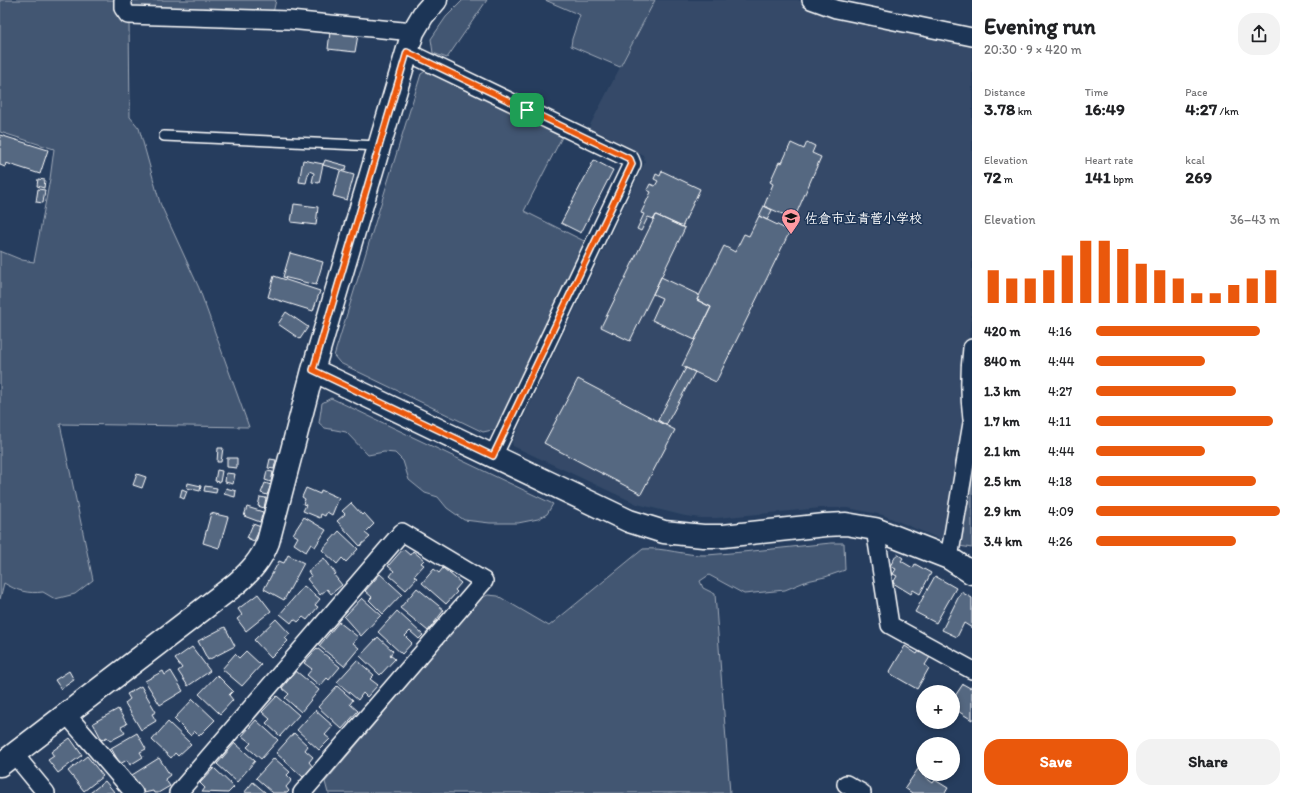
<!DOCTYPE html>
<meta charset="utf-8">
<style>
:root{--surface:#fff;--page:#f2f2f2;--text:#202124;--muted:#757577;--accent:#ea580c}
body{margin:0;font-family:Itim,"Klee One",sans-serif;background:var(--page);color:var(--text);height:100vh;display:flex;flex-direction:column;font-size:15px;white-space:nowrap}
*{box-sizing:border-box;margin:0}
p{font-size:13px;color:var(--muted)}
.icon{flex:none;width:22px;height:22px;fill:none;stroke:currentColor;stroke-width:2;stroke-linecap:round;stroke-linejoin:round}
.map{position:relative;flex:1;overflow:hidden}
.drawer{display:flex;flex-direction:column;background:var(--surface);width:320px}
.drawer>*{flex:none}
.buttons{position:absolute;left:916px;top:685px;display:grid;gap:8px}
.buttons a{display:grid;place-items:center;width:44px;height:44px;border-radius:50%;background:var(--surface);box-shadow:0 2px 6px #0003;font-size:20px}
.pin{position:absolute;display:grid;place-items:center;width:34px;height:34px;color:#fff;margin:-17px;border-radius:8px;box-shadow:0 2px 6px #0006}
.round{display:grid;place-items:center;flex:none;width:42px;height:42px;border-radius:16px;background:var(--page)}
.head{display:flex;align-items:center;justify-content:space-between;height:68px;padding:0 12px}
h1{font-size:22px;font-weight:700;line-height:30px}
.stats{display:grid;grid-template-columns:repeat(3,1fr);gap:6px;height:68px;padding:4px 12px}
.stats div{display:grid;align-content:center}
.stats b{font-size:17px;font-weight:700}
.stats small{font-size:11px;font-weight:400}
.stats p{font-size:11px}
.chart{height:112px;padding:8px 12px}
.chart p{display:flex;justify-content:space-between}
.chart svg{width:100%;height:72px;margin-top:4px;stroke:var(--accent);stroke-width:6}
.cta{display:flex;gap:8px;margin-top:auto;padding:8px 12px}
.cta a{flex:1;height:46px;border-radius:16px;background:var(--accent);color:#fff;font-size:16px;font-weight:700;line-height:46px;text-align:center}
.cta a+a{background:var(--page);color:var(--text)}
ul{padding:0 12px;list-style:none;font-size:13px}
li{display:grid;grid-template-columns:64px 48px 1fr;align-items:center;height:30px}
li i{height:10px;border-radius:5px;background:var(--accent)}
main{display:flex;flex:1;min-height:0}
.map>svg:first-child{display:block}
.built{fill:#344a68}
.green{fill:#425672;stroke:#a0aab8}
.building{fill:#556781;stroke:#fff}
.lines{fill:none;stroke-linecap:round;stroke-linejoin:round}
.lane-casing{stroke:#fff;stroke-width:12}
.street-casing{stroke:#fff;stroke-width:20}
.secondary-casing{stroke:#fff;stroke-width:25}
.lane{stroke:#1d3557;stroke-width:9}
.street{stroke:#1d3557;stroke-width:17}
.secondary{stroke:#1d3557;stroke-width:22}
.route-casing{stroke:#fff;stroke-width:8}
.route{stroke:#ea580c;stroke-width:5}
.labels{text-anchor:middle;stroke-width:3;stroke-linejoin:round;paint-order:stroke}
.poi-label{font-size:13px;font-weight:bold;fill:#fff;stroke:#1d3557;text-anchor:start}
</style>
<main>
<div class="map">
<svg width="972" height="793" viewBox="0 0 972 793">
<rect width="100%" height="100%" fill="#263d5e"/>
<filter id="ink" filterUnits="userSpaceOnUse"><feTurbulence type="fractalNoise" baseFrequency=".025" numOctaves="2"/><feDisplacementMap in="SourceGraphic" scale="8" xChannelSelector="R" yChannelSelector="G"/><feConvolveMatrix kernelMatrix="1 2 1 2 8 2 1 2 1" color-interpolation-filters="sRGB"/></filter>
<g filter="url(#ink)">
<!-- built -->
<path class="built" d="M 655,0 L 798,0 L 833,13 L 972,42 L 972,309 L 968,347 L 966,420 L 948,536 L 940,539 L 883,515 L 848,508 L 821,508 L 717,518 L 701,518 L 685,516 L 637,504 L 513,446 L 512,442 L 645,162 L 643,155 L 588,129 Z"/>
<!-- green -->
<path class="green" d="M 0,0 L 119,0 L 129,20 L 130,117 L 139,128 L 160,203 L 199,288 L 249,427 L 60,424 L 93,580 L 75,594 L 55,599 L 43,592 C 28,594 17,591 4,583 L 0,599 L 0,251 L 22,260 L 34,262 L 50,179 L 54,149 L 0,132 Z
M 126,0 L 276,0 L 273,13 L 131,12 Z
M 463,0 L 487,0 L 447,58 L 433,53 L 431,39 L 446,17 Z
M 545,0 L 655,0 L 620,67 L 571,46 L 572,39 L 580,15 Z
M 427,70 L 562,137 L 524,211 L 588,243 L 497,429 L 483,432 L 340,363 L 334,356 L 421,74 Z
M 331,398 L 553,504 L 547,514 L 538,519 L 518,523 L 490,523 L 464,520 L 447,508 L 438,497 L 425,493 L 409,480 L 403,461 L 395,453 L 384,452 L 368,455 L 346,432 L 325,428 L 319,423 L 322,403 Z
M 972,454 L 972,548 L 959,546 Z
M 831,543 L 844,543 L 845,570 L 825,577 L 807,581 L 785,590 L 744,594 L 709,575 L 700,581 L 703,588 L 715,594 L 730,793 L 328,793 L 325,782 L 481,598 L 488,595 L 498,596 L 549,626 L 643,549 C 664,547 685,556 707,555 C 748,552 790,547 831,543 Z"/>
<!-- building -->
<path class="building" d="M 330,32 L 358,35 L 355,52 L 328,49 Z
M 0,135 L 48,150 L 40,174 L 6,163 L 5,167 L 0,165 Z
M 807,142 L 815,146 L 812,153 L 821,157 L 794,219 L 764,206 L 773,184 L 770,182 L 779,162 L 782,163 L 791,143 L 804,149 Z
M 303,160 L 323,164 L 319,183 L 312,182 L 314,173 L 309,171 L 306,183 L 299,182 Z
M 325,160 L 347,166 L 345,171 L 323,165 Z
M 594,160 L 613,170 L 581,233 L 561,223 Z
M 340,171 L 354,175 L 347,200 L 333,196 Z
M 662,171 L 700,189 L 682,227 L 656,215 L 654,219 L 648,217 L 641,231 L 637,229 L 644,214 L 641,213 L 651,192 L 647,190 L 650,184 L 655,186 L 658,181 L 654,179 L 656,174 L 660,176 Z
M 38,179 L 45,180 L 44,188 L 37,186 Z
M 38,189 L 45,190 L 43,203 L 36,202 Z
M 294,204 L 318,207 L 316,225 L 291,222 Z
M 764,206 L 772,210 L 767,220 L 759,216 Z
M 656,215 L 685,228 L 630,341 L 601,327 Z
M 759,216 L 790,231 L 716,382 L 682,366 L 711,307 L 697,300 L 724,246 L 735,252 L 744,234 L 749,236 Z
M 290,253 L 323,262 L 316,285 L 283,277 Z
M 274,276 L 320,291 L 313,311 L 268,297 Z
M 661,277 L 699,295 L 697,300 L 711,307 L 695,340 L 652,320 L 662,298 L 653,294 Z
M 286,312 L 308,327 L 300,339 L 278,324 Z
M 686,368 L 695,372 L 666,425 L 658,420 Z
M 578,379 L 675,430 L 641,494 L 544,443 Z
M 218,448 L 223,448 L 221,462 L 217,462 Z
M 227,458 L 237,458 L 237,468 L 227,467 Z
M 270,459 L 276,460 L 274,469 L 268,468 Z
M 217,470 L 222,471 L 220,482 L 215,481 Z
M 267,471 L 273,472 L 271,482 L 265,480 Z
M 226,473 L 235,474 L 233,484 L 225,482 Z
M 137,474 L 146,477 L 142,488 L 133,485 Z
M 188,483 L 201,486 L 200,491 L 187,488 Z
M 265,483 L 271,485 L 267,495 L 261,493 Z
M 205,486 L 217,488 L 216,493 L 204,491 Z
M 226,488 L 236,491 L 235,497 L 224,494 Z
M 306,488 L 320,494 L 321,490 L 339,498 L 332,515 L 327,512 L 325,516 L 321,514 L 320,518 L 303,511 L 306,505 L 303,504 L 305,499 L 302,497 Z
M 182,489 L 187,491 L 184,499 L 180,497 Z
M 260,497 L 266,498 L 264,508 L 258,506 Z
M 351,503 L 362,515 L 364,513 L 374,524 L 365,533 L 370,537 L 360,546 L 337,521 L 345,514 L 342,511 Z
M 247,507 L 263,512 L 260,522 L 244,516 Z
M 211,513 L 228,517 L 219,548 L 203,543 Z
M 304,517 L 326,530 L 315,547 L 311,544 L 306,552 L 294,544 L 298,537 L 293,534 Z
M 253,524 L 261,527 L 254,541 L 247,538 Z
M 339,531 L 358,549 L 346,562 L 342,558 L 337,564 L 322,550 Z
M 403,549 L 410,555 L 413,551 L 424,560 L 421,563 L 424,565 L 414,576 L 417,578 L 406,590 L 390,576 L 394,571 L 388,566 Z
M 897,554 L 903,558 L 901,561 L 913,568 L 915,564 L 931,573 L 920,594 L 913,590 L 911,594 L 893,583 L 897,576 L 893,574 L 896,569 L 890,566 Z
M 288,555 L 304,563 L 284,600 L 264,589 L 279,561 L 284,563 Z
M 324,558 L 336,574 L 334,575 L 342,585 L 331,594 L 327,589 L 320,595 L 307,579 L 311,576 L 308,571 Z
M 443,568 L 461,583 L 455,590 L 457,592 L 446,604 L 422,583 L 434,569 L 439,573 Z
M 380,574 L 402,594 L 383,614 L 369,600 L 372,597 L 365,591 Z
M 935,576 L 956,588 L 936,623 L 915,612 Z
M 304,586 L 320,599 L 315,605 L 318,607 L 307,620 L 303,617 L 298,622 L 294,619 L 291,623 L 280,614 Z
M 417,588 L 444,610 L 428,631 L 400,608 Z
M 961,592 L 972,598 L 972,628 L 964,623 L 957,637 L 942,630 Z
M 258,594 L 271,611 L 246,631 L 237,619 L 242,615 L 238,609 Z
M 362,598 L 381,615 L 361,636 L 344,617 Z
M 397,611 L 423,635 L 419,639 L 410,631 L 405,636 L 412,643 L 402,654 L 378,632 Z
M 276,619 L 290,634 L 285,638 L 288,641 L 271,658 L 254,640 Z
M 339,622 L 358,637 L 353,643 L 359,648 L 344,666 L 319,646 Z
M 225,627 L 235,646 L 208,660 L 198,641 Z
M 378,637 L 393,651 L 390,655 L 395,659 L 380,675 L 360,656 Z
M 905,646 L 917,654 L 919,651 L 930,657 L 925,665 L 929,668 L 917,689 L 889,673 Z
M 192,647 L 210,671 L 188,686 L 178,671 L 182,668 L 175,659 Z
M 317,648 L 340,667 L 329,680 L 327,678 L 320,686 L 307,675 L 312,669 L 304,663 Z
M 246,651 L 261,665 L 242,686 L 222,669 L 235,654 L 239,658 Z
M 357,660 L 374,675 L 370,679 L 378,685 L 367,697 L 363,693 L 358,700 L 337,682 Z
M 69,671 L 74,680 L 61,689 L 55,680 Z
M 163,671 L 165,675 L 171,671 L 183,691 L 160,705 L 145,681 Z
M 296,671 L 319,690 L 301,712 L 285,698 L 289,694 L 282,688 Z
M 217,675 L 233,691 L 229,695 L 233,700 L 220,714 L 199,694 Z
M 963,684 L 970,688 L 972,685 L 972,720 L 953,708 L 953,699 Z
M 141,686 L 156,712 L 152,714 L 156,721 L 141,730 L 125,703 L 130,699 L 127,694 Z
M 337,686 L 353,700 L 350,704 L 358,711 L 342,729 L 318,707 Z
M 277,696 L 299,715 L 280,736 L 266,723 L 270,719 L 262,712 Z
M 193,699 L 215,720 L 199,736 L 194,731 L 191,736 L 174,719 Z
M 118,709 L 127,724 L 121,727 L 125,733 L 110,741 L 107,737 L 102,740 L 93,723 Z
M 315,710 L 333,726 L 325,735 L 330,739 L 319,750 L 297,730 Z
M 256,720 L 278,740 L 261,759 L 247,747 L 251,743 L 242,736 Z
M 168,722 L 191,744 L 178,756 L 175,753 L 171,758 L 152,740 Z
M 137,733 L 146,749 L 140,752 L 143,757 L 130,765 L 127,760 L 120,764 L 111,748 Z
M 294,733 L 308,746 L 305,750 L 313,757 L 309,762 L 313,767 L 303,777 L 276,753 Z
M 70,738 L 82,755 L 58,773 L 48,760 L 54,756 L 51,752 Z
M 235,743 L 255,761 L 237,782 L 217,764 Z
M 87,756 L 103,776 L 84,791 L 68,771 Z
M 159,758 L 170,775 L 165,779 L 170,786 L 158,793 L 154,793 L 153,791 L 144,793 L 132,775 Z
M 274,758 L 290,772 L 287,775 L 292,780 L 286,787 L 289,791 L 287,793 L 273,793 L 256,778 Z
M 214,768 L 234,787 L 228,793 L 202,792 L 205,788 L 200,783 Z
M 918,769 L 923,772 L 923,774 L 927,774 L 925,777 L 933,783 L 935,780 L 948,788 L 945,793 L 912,793 L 905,788 Z
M 105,781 L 115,793 L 90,793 Z
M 253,782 L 266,793 L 244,793 Z"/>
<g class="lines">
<!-- lane casing -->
<g class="lane-casing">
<path id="lane" d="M 164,136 L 379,146"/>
</g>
<!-- street casing -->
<g class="street-casing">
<path id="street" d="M 123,0 L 123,8 L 128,15 L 289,20 L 413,32
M 811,0 L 836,9 L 972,37
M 407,52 L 630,159 L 632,164 L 493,456
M 972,348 C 969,373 969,395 972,419
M 875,529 L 890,625 L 972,670
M 949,558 L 972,423
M 67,715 L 134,793
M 14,754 L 46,793
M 846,784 L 862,793
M 178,793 L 402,532 L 484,581 L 302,793"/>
</g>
<!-- secondary casing -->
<g class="secondary-casing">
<path id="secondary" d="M 313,370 L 629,521 L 664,532 L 703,536 L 723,536 L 825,525 L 846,524 L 875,529 L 949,558 L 972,573
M 0,765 L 236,584 C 251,571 261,560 268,542 L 313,370 L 413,32 L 423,15 L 436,0"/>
</g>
<!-- lane -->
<use href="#lane" class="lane"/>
<!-- street -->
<use href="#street" class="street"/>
<!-- secondary -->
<use href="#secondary" class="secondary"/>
</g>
</g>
<g class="lines" filter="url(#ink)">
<!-- route casing -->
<g class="route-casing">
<path id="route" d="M 407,52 L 630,159 L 632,164 L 493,456 L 313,370 Z"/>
</g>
<!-- route -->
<use href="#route" class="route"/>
</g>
<!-- icons -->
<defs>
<g id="school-pin" transform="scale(1)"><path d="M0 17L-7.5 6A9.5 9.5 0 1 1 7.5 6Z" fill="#ff9aa2" stroke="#1d3557"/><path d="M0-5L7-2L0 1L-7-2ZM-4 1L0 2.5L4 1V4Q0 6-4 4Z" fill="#111"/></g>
</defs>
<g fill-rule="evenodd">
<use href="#school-pin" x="791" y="218"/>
</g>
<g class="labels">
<!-- poi labels -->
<g class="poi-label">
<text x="805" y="223">佐倉市立青菅小学校</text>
</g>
</g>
</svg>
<div class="buttons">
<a>+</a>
<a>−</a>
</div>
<div class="pin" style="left:527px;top:110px;background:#1e9e55"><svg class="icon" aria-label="arrive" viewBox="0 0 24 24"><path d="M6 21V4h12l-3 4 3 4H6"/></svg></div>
</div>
<section class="drawer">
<div class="head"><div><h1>Evening run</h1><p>20:30 · 9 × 420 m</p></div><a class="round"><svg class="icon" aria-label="share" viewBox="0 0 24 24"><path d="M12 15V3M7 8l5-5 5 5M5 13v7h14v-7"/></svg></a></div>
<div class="stats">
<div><p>Distance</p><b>3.78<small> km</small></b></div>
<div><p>Time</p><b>16:49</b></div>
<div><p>Pace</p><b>4:27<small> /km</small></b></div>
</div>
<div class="stats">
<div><p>Elevation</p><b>72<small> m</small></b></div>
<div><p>Heart rate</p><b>141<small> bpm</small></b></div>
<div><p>kcal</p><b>269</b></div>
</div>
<div class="chart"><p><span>Elevation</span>36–43 m</p>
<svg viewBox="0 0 160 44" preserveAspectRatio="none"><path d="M5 44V24M15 44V29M25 44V29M35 44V24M45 44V15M55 44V6M65 44V6M75 44V11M85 44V20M95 44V24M105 44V29M115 44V38M125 44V38M135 44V33M145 44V29M155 44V24"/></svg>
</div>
<ul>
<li><b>420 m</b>4:16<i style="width:89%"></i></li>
<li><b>840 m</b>4:44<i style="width:59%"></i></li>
<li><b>1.3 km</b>4:27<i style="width:76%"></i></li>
<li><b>1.7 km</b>4:11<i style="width:96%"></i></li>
<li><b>2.1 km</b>4:44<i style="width:59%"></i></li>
<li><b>2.5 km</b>4:18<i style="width:87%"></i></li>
<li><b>2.9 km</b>4:09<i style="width:100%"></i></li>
<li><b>3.4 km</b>4:26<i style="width:76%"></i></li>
</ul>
<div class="cta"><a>Save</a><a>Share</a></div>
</section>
</main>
